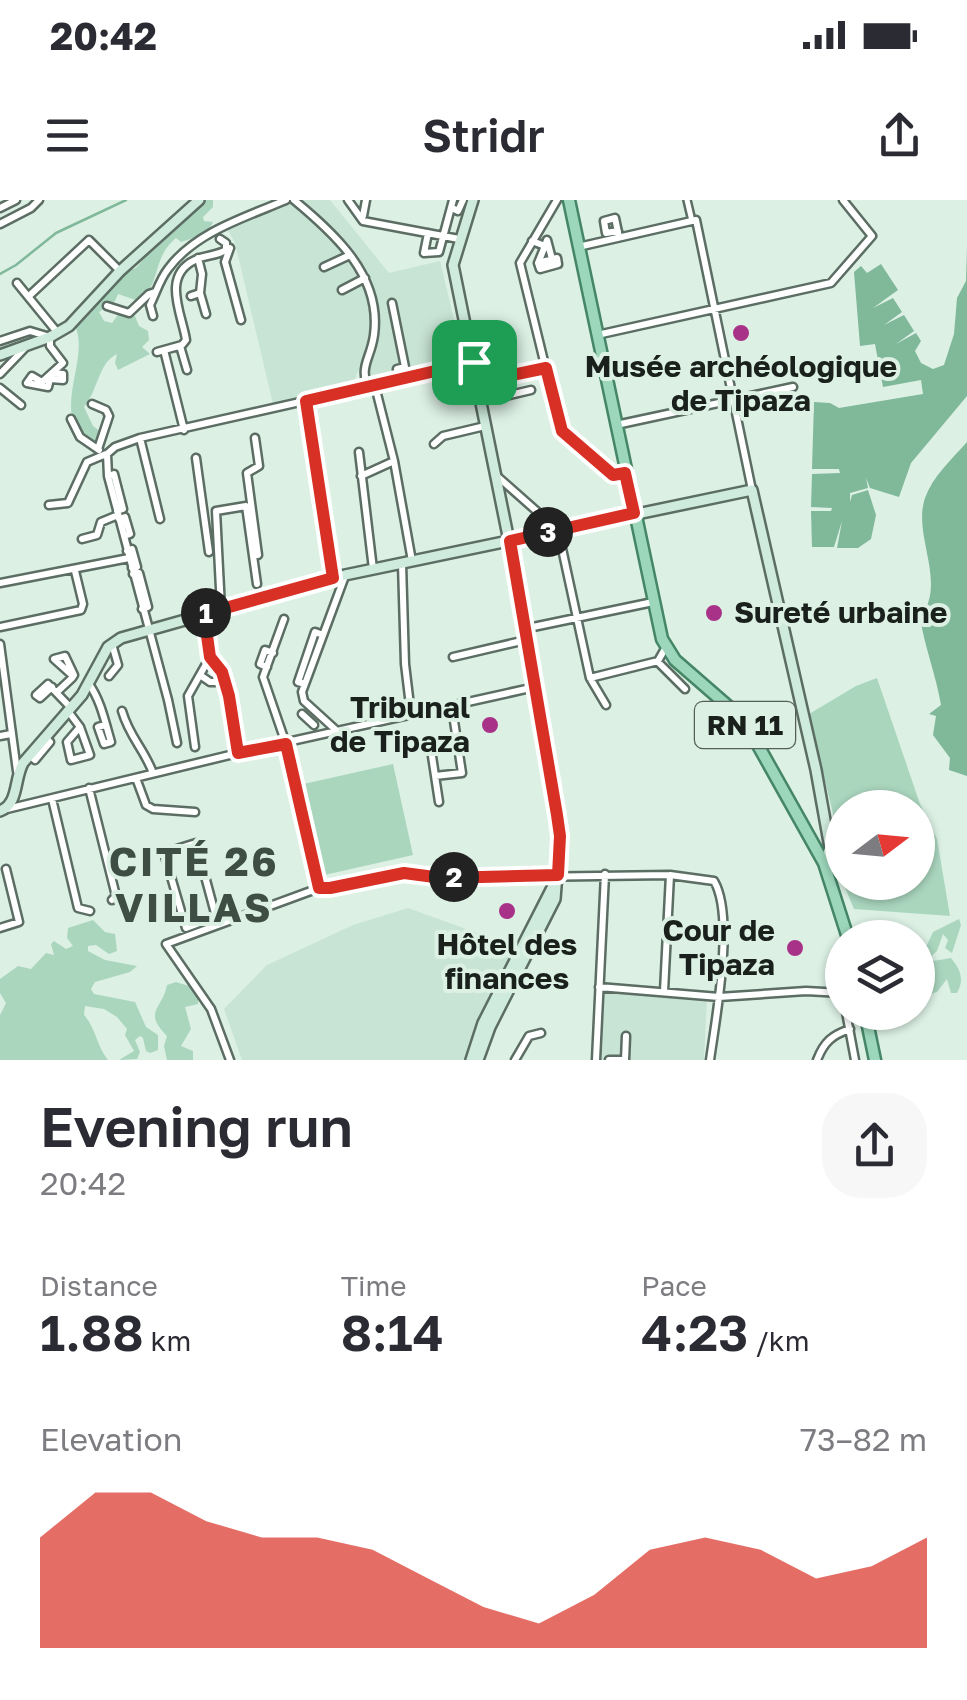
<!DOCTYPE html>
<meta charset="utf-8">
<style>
:root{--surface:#fff;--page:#f7f7f7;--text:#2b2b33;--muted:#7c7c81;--accent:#d93025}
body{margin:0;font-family:"Golos Text",sans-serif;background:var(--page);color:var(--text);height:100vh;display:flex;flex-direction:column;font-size:38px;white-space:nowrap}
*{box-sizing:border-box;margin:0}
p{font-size:32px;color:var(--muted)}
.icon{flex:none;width:55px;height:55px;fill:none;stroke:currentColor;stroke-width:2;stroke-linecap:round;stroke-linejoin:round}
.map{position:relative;height:860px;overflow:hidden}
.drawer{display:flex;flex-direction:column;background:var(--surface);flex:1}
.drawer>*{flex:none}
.needle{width:65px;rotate:74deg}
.tools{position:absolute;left:825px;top:590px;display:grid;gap:20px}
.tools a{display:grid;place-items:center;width:110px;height:110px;border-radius:50%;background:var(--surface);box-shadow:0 2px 8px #0004;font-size:50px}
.pin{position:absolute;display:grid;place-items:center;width:85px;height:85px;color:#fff;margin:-42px;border-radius:20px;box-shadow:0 5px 15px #0006}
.km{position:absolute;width:50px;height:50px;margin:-25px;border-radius:50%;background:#222;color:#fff;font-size:28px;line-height:50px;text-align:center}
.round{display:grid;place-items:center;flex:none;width:105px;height:105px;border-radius:40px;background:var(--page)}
.summary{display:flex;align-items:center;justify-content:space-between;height:170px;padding:0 40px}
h1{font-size:55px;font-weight:600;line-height:75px}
.figures{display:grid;grid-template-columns:repeat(3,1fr);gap:15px;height:170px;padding:10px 40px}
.figures div{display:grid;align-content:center}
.figures b{font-size:50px;font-weight:600}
.figures small{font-size:28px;font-weight:400}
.figures p{font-size:28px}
.chart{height:280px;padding:20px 40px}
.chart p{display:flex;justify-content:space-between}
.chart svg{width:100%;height:180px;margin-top:10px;fill:var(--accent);opacity:.7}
.status{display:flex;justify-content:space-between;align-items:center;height:70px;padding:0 50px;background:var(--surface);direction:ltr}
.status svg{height:28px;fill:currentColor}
header{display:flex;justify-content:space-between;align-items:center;height:130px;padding:0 40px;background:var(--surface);font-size:45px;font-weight:600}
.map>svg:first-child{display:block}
.built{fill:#c8e4d4}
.green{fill:#aad6be}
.water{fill:#80b89a}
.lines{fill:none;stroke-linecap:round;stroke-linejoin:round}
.stream{stroke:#80b89a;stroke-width:2.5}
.pedestrian-casing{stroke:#5c6d64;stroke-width:10}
.minor-casing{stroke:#5c6d64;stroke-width:11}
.secondary-casing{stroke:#5c6d64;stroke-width:14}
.primary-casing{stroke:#448666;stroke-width:15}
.pedestrian{stroke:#fff;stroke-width:5}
.minor{stroke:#fff;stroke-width:6}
.secondary{stroke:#ceebdd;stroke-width:9}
.primary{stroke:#9dd7bb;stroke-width:10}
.route-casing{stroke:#fff;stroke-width:20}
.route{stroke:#d93025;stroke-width:12}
.poi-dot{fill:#a93289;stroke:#dcf0e4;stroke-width:4}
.labels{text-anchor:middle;stroke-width:8;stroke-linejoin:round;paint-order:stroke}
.shield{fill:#dcf0e4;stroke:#545f59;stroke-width:2.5}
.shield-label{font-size:28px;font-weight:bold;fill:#1a211d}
.poi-label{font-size:30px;font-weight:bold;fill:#1a211d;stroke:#dcf0e4}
.district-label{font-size:40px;font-weight:bold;letter-spacing:2.5px;fill:#3e4e45;stroke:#dcf0e4}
</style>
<div class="status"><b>20:42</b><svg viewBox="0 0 49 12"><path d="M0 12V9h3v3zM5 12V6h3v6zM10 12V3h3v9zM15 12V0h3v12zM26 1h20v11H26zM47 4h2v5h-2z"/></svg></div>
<header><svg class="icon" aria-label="menu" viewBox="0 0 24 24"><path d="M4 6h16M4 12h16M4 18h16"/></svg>Stridr<svg class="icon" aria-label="share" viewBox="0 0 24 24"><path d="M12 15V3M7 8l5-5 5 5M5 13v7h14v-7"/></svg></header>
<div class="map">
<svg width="967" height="860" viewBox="0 0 967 860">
<rect width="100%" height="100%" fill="#dcf0e4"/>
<!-- built -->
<path class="built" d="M 297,0 L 330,0 L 389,73 L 440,61 L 464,161 L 371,180 L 369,173 L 358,171 L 353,185 L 273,204 L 235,43 L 228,30 Z
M 408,708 L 516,747 L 478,820 L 464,860 L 242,860 L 224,809 L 267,765 L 353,725 Z
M 603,791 L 707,796 L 704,860 L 600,860 Z"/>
<!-- green -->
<path class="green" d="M 204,0 L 213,0 L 213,7 L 203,17 L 204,21 L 213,22 C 208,34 193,38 181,42 L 176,38 C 160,52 160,63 153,82 C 151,90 142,93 136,100 L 118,94 L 115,101 L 99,112 L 104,121 L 112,123 L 120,112 L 135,116 L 139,126 L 148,131 L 149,140 L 142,147 L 150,154 L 118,170 L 115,163 L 117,154 C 98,163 98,191 84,207 L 93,226 L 101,232 L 98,242 C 43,225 92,161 75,126 L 125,72 L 136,68 L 163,36 Z
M 877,478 L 920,604 L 937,639 L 950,716 L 854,709 L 843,683 L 918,682 L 918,608 L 842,608 L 842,651 L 809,514 L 856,486 Z
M 393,564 L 413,655 L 320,676 L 299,585 Z
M 959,719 L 961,725 L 952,753 L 945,748 L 948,740 L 943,734 L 937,751 L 924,763 L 927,783 L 931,786 L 935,782 L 930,764 L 933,761 L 951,758 C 960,769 965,779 957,793 L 951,793 L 947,779 L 937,792 L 918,798 L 918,739 L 926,747 L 933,732 Z
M 93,720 L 105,732 L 115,734 L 117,751 L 109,754 L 96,745 L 88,746 L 88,751 L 105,760 L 137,766 L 130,772 L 95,782 L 91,789 L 94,794 L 135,802 L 146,827 L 158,835 L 158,850 L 150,853 L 146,851 L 143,838 L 140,836 L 135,840 L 140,852 L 137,859 L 119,860 L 134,851 L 125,835 L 127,829 L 117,817 L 104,809 L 85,806 L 84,815 C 96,828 96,845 108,860 L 0,860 L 0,815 L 6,803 L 0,793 L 0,779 L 18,766 L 31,769 L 46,753 L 54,755 L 51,744 L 54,741 L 66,749 L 73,746 L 67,738 L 68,728 Z
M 176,782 L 192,787 L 198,793 L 198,804 L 185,807 L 191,829 L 181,846 L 193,851 L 193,860 L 167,860 L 164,846 L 167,836 C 142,811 163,809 167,785 Z"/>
<!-- water -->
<path class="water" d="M 967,49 L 967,196 L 911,263 L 899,297 L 870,288 L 866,278 L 868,288 L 850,293 L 850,302 L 852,295 L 868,290 L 876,315 L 871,339 L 858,348 L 837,348 L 842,321 L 834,347 L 812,347 L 811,311 L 831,311 L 832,308 L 811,307 L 812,274 L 840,273 L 839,269 L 812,269 L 814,202 L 830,203 L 839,208 L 923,194 L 921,180 L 883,187 L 875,144 L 860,146 L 854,72 L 861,66 L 867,73 L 881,64 L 898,90 L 873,108 L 893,98 L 902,112 L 884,125 L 904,115 L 914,131 L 896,144 L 916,133 L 921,141 L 915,151 L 921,163 L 933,169 L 944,165 L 954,134 L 957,98 L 966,81 Z
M 967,242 L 967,576 L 949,570 L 950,558 L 933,535 L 936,516 L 929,514 L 941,505 C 936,475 925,448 920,418 C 948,382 912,336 925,298 C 933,276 952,259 967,242 Z"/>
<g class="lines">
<!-- stream -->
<path class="stream" d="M 0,74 L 16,65 L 56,33 L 126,0"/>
<!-- pedestrian casing -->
<g class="pedestrian-casing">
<path id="pedestrian" d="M 687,0 L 692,21"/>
</g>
<!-- minor casing -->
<g class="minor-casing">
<path id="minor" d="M 294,0 C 335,34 382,76 374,135 C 371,158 360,164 367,187
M 348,0 L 363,21 L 459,39
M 557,0 L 520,63 L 561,231 L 613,275 L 625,273
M 0,8 L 16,0
M 452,8 L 458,11 L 463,0
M 363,16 L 366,0
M 0,24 L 31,8 L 39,0
M 618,31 L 606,33 L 604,21 L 615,18 L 619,37
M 428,33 L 424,53 L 439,52 L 453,0
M 532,41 L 545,46 L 538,63 L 540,69 L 558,64 L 557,58 L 538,63
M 578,47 L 696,20 L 752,290
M 230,48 L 225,62 L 241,120
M 549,48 L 545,46 L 547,40 L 552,59
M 198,58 L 202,74 L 200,93
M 324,67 L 350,55
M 17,83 L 57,132
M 342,90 L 365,78
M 29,96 L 89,40 L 120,71
M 191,96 L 200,93 L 206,114
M 392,103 L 405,167 L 397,169 L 399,180
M 107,106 L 129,113 L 149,94 L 155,92
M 153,116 L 150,105 C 156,93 160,79 168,69 C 195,32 246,17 286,0
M 597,135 L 831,83 L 872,36 L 843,0
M 0,141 L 30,131 L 50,137 L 50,146 L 63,163 L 42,182 L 32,176 L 27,183 L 48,187 L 50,179 L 63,180 L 63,174 L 53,173
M 180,146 L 187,170
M 164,150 L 184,230
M 157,152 L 182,145 L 186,140 C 182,114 161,76 195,60 C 205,55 216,56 226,50 L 226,43 L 220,39
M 436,171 L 440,187
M 0,174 L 24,149
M 501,178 L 505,196 L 531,190
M 478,182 L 546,168
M 375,186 L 394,261 L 412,361
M 0,188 L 21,205
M 306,201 L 333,378
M 92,204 L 106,210 L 109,216 L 98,249
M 71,219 L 80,237 L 99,250
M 616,225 L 793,187
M 140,238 L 160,319
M 255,238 L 259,266 L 247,273 L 258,355
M 434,244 L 443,236 L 485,226
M 359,252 L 373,369
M 107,254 L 115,247 L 140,238 L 473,163
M 107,254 L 108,276 L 168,500 L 177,543
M 196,258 L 209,352
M 108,276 L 114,274 L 123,309 L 117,311
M 361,276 L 394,261
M 498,277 L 558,330 L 590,478 L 606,505
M 49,305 L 68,303 L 87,262 L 106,254
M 119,319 L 125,317 L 130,334 L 124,336
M 82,339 L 97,335 L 101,322 L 118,315
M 127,351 L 132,349 L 137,367 L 132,368
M 402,364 L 405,464 L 411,514
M 133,374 L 139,373 L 148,407 L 142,409
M 0,383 L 129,358
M 221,408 L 216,311 L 246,306 L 257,384
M 204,414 L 210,457 L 222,472 L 229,496 L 238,553
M 284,419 L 263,477 L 286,544 L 319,688
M 0,427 L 81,410 L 83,404 L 75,371
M 533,427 L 653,402
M 0,444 L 17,571
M 453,457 L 526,440
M 658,462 L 685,489
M 267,467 L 260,464 L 265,450 L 273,453
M 200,475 L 210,482 L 225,482
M 109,476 L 118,465 L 112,444
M 590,478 L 658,461 L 666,447
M 89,484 C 101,501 105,522 111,542 L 104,544 L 98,527 L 105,525
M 305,484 L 298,482 L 315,432 L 323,435
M 52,487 L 40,498 L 36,495 L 48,484 L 71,508
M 57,492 L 72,478 L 74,475 L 65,456 L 54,459 L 73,476
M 68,511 L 80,527 L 67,542 L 71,560 L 90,555 L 80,527
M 122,511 C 130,538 143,547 153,573
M 302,514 L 314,525
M 337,531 L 304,501 L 302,492 L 345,376
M 0,536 L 11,534
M 430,543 L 439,602
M 195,547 L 188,496 L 210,457
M 29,555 L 35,560 L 50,542 L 45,537
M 435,576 L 462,573 L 454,521
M 136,578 L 146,605 L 153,609 L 195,612
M 89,588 L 116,696 L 112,700
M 52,599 L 78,708 L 90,711
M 7,609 L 238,553 L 535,487
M 196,643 L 216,717 L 186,728 L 164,653 Z
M 0,728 L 19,722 L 6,669
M 599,787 L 719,797 L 806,791 L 842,793
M 664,791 L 670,675
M 846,812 L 855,860
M 230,860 L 211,809 L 166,744 L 319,688 L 331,689 L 404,673 L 442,678 L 670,675 L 714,681 C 735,716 716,817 710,860
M 515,860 L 529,836 L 541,833
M 596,860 L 605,674
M 609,860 L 625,860 L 626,836
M 817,860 C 824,842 832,835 850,829"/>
</g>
<!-- secondary casing -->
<g class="secondary-casing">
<path id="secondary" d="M 473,0 L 453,65 L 509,341 L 560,636 L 555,699 L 490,827 L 478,860
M 0,155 L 50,137 L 69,126 L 120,71 L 199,0
M 0,611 C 19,604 14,579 23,563 L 82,495 L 108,447 L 121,438 L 345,375 L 752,290 L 816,570 L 830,648 L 824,663
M 471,860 L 483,823 L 555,682"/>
</g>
<!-- primary casing -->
<g class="primary-casing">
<path id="primary" d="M 569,0 L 662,439 L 675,460 L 729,507 L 754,538 L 824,663 L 848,738
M 865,812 L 875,860"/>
</g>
<!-- pedestrian -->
<use href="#pedestrian" class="pedestrian"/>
<!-- minor -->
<use href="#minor" class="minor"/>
<!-- secondary -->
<use href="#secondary" class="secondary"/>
<!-- primary -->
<use href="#primary" class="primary"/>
</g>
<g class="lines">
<!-- route casing -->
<g class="route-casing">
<path id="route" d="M 474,162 L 478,182 L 546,168 L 562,231 L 613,275 L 625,273 L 634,313 L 510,341 L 557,615 L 560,636 L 558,675 L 442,678 L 404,673 L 330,688 L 319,688 L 286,544 L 238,553 L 229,496 L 222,472 L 210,457 L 204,414 L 333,378 L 306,201 Z"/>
</g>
<!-- route -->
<use href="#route" class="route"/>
</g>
<!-- markers -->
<g class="poi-dot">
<circle cx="741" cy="133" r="10"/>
<circle cx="714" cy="413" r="10"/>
<circle cx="490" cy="525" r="10"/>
<circle cx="507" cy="711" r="10"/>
<circle cx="795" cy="748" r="10"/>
</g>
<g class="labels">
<!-- shield labels -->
<rect class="shield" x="695" y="502" width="100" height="46" rx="8"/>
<g class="shield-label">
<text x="745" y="535">RN 11</text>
</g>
<!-- poi labels -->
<g class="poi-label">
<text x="741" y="177">Musée archéologique<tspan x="741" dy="34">de Tipaza</tspan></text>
<text x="734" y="423" text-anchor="start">Sureté urbaine</text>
<text x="470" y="518" text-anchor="end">Tribunal<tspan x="470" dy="34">de Tipaza</tspan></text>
<text x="775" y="741" text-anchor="end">Cour de<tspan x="775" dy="34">Tipaza</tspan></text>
<text x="507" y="755">Hôtel des<tspan x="507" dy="34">finances</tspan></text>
</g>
<!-- district labels -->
<g class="district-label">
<text x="194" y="676">CITÉ 26<tspan x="194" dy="46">VILLAS</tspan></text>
</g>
</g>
</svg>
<div class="tools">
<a><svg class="needle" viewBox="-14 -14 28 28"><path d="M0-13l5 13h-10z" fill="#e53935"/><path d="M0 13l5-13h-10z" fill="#7c7c81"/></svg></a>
<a><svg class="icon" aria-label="layers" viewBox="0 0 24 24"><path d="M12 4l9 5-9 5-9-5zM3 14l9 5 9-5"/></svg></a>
</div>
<div class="pin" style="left:474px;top:162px;background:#1e9e55"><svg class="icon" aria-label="arrive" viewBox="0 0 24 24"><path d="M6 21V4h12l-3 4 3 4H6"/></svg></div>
<b class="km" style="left:206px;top:413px">1</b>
<b class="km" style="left:454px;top:677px">2</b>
<b class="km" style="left:548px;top:332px">3</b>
</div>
<section class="drawer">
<div class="summary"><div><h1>Evening run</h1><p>20:42</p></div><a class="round"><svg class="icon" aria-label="share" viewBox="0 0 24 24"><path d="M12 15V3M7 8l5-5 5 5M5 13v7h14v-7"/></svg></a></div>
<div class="figures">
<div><p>Distance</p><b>1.88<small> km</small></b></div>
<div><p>Time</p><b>8:14</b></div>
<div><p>Pace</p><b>4:23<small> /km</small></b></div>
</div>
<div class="chart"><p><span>Elevation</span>73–82 m</p>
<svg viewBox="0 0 160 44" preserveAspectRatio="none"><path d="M0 44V17L10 6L20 6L30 13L40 17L50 17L60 20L70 27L80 34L90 38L100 31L110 20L120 17L130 20L140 27L150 24L160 17V44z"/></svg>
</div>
</section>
